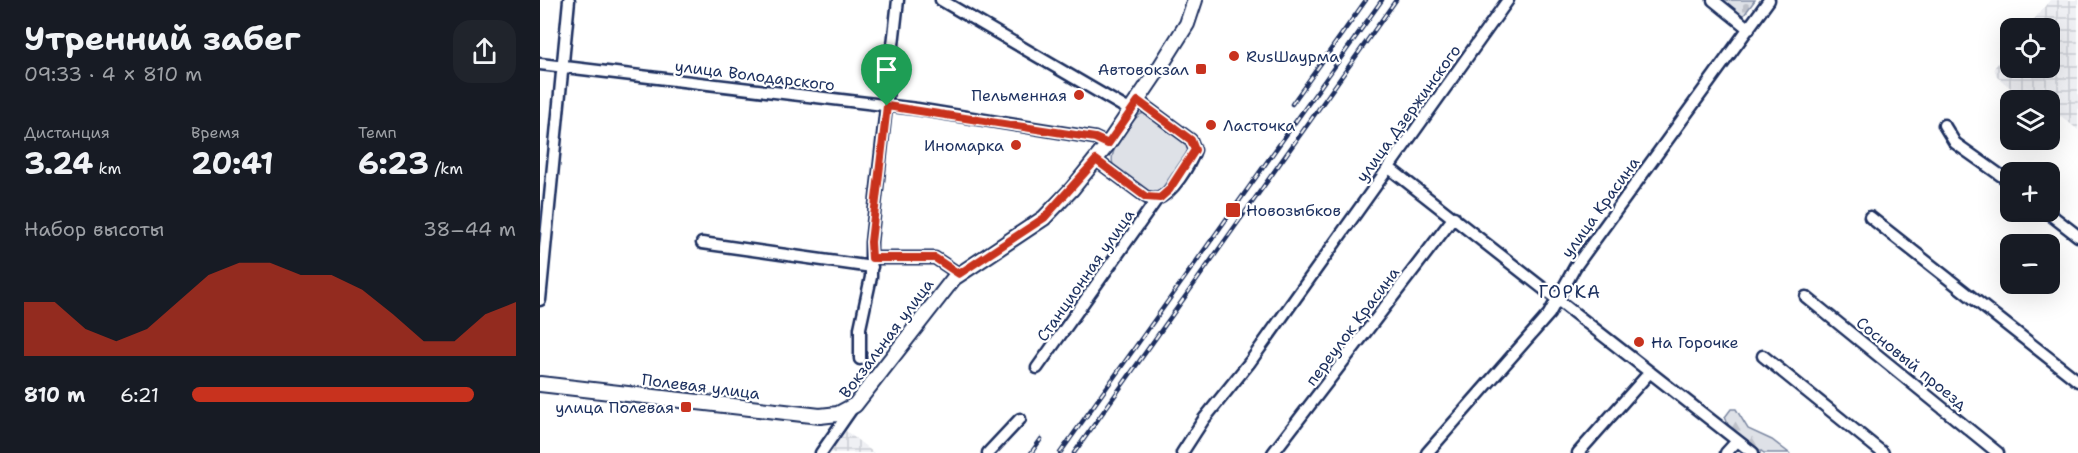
<!DOCTYPE html>
<html lang="ru">
<meta charset="utf-8">
<style>
:root{--surface:#171b24;--page:#20242c;--text:#f1f3f6;--muted:#9ea1a6;--accent:#c8321e}
body{margin:0;font-family:"Shantell Sans",sans-serif;background:var(--page);color:var(--text);height:100vh;display:flex;flex-direction:column;font-size:22px;white-space:nowrap}
*{box-sizing:border-box;margin:0}
p{font-size:20px;color:var(--muted)}
.icon{flex:none;width:33px;height:33px;fill:none;stroke:currentColor;stroke-width:2;stroke-linecap:round;stroke-linejoin:round}
.map{position:relative;flex:1;overflow:hidden}
.panel{display:flex;flex-direction:column;background:var(--surface);width:540px}
.panel>*{flex:none}
.fabs{position:absolute;left:1460px;top:18px;display:grid;gap:12px}
.fabs a{display:grid;place-items:center;width:60px;height:60px;border-radius:12px;background:var(--surface);box-shadow:0 6px 24px #0002;font-size:30px}
.pin{position:absolute;display:grid;place-items:center;width:51px;height:51px;color:#fff;margin:-62px -26px;border-radius:50% 50% 50% 0;rotate:-45deg;box-shadow:0 0 6px #0007}
.pin .icon{rotate:45deg}
.round{display:grid;place-items:center;flex:none;width:63px;height:63px;border-radius:18px;background:var(--page)}
.head{display:flex;align-items:center;justify-content:space-between;height:102px;padding:0 24px}
h1{font-size:33px;font-weight:700;line-height:45px}
.metrics{display:grid;grid-template-columns:repeat(3,1fr);gap:9px;height:102px;padding:6px 24px}
.metrics div{display:grid;align-content:center}
.metrics b{font-size:30px;font-weight:700}
.metrics small{font-size:16px;font-weight:400}
.metrics p{font-size:16px}
.chart{height:168px;padding:12px 24px}
.chart p{display:flex;justify-content:space-between}
.chart svg{width:100%;height:108px;margin-top:6px;fill:var(--accent);opacity:.7}
ul{padding:0 24px;list-style:none;font-size:20px}
li{display:grid;grid-template-columns:96px 72px 1fr;align-items:center;height:45px}
li i{height:15px;border-radius:8px;background:var(--accent)}
main{display:flex;flex:1;min-height:0}
.map>svg:first-child{display:block}
.industrial{fill:url(#industrial-grid)}
.forest{fill:url(#forest-firs);stroke:#7c88a2;stroke-width:1.5}
.cemetery{fill:url(#cemetery-stones);stroke:#7c88a2;stroke-width:1.5}
.park{fill:#dee1e7;stroke:#7c88a2;stroke-width:1.5}
.lines{fill:none;stroke-linecap:round;stroke-linejoin:round}
.minor-casing{stroke:#1b2f5e;stroke-width:15}
.major-casing{stroke:#1b2f5e;stroke-width:18}
.minor{stroke:#fff;stroke-width:10}
.major{stroke:#fff;stroke-width:14}
.rail-casing{stroke:#1b2f5e;stroke-width:4.5}
.rail{stroke:#fff;stroke-width:2;stroke-dasharray:7;stroke-linecap:butt}
.route-casing{stroke:#fff;stroke-width:12}
.route{stroke:#c8321e;stroke-width:8}
.poi-dot{fill:#c8321e;stroke:#fff;stroke-width:2}
.labels{text-anchor:middle;stroke-width:4.5;stroke-linejoin:round;paint-order:stroke}
.poi-label{font-size:16px;fill:#1b2f5e;stroke:#fff;text-anchor:start}
.street-label{font-size:16px;fill:#1b2f5e;stroke:#fff}
.neighbourhood-label{font-size:18px;letter-spacing:1.5px;fill:#1b2f5e;stroke:#fff}
</style>
<main>
<section class="panel">
<div class="head"><div><h1>Утренний забег</h1><p>09:33 · 4 × 810 m</p></div><a class="round"><svg class="icon" aria-label="share" viewBox="0 0 24 24"><path d="M12 15V3M7 8l5-5 5 5M5 13v7h14v-7"/></svg></a></div>
<div class="metrics">
<div><p>Дистанция</p><b>3.24<small> km</small></b></div>
<div><p>Время</p><b>20:41</b></div>
<div><p>Темп</p><b>6:23<small> /km</small></b></div>
</div>
<div class="chart"><p><span>Набор высоты</span>38–44 m</p>
<svg viewBox="0 0 160 44" preserveAspectRatio="none"><path d="M0 44V22L10 22L20 33L30 38L40 33L50 22L60 11L70 6L80 6L90 11L100 11L110 17L120 27L130 38L140 38L150 27L160 22V44z"/></svg>
</div>
<ul>
<li><b>810 m</b>6:21<i style="width:87%"></i></li>
</ul>
</section>
<div class="map">
<svg width="1538" height="453" viewBox="0 0 1538 453">
<defs>
<pattern id="industrial-grid" width="8" height="8" patternUnits="userSpaceOnUse" patternTransform="scale(1.5)"><rect width="8" height="8" fill="#eff0f4"/><path d="M0 4h8M4 0v8" fill="none" stroke="#ccced4"/></pattern>
<pattern id="forest-firs" width="22" height="20" patternUnits="userSpaceOnUse" patternTransform="scale(1.5)"><rect width="22" height="20" fill="#dee1e7"/><path d="M5 1l3.5 6h-7zM16 11l3.5 6h-7z" fill="#bec1c9"/></pattern>
<pattern id="cemetery-stones" width="16" height="16" patternUnits="userSpaceOnUse" patternTransform="scale(1.5)"><rect width="16" height="16" fill="#dee1e7"/><path d="M2 7V4a2 2 0 0 1 4 0v3zM10 15v-3a2 2 0 0 1 4 0v3z" fill="#bec1c9"/></pattern>
</defs>
<rect width="100%" height="100%" fill="#fff"/>
<filter id="ink" filterUnits="userSpaceOnUse"><feTurbulence type="fractalNoise" baseFrequency=".0167" numOctaves="2"/><feDisplacementMap in="SourceGraphic" scale="12" xChannelSelector="R" yChannelSelector="G"/><feConvolveMatrix kernelMatrix="1 2 1 2 8 2 1 2 1" color-interpolation-filters="sRGB"/></filter>
<g filter="url(#ink)">
<!-- industrial -->
<path class="industrial" d="M 1510,0 L 1538,0 L 1538,130 L 1521,116 L 1515,122 L 1509,118 L 1509,100 L 1486,100 L 1457,77 L 1454,68 L 1470,48 L 1470,68 L 1509,68 L 1509,28 L 1487,28 Z
M 306,431 L 334,453 L 290,453 Z"/>
<!-- forest -->
<path class="forest" d="M 1191,409 L 1196,409 L 1208,429 L 1232,440 L 1249,453 L 1224,453 L 1189,427 L 1185,417 Z"/>
<!-- cemetery -->
<path class="cemetery" d="M 1180,0 L 1215,0 L 1202,18 Z"/>
<!-- park -->
<path class="park" d="M 604,113 L 647,143 L 649,149 L 619,193 L 612,195 C 582,174 556,171 584,133 C 590,126 595,115 604,113 Z"/>
<g class="lines">
<!-- minor casing -->
<g class="minor-casing">
<path id="minor" d="M 401,0 L 591,111
M 1173,0 L 1209,29
M 0,64 L 377,109 L 555,138 L 568,144
M 1404,125 L 1415,143 L 1470,182
M 556,160 L 606,197 L 617,199 C 632,194 650,165 655,150 L 651,140 L 598,101
M 848,167 L 1213,453
M 1507,212 L 1538,236
M 1330,217 L 1538,381
M 162,243 L 332,267
M 332,258 L 395,258 L 419,274
M 1266,297 L 1458,453
M 0,300 L 29,0
M 1223,356 L 1343,453
M 320,359 L 320,328 L 331,277 L 331,242 L 358,0
M 497,368 L 617,199
M 281,453 L 313,407
M 448,453 L 480,419
M 642,453 L 664,419 L 710,362 L 968,0
M 733,453 L 914,217
M 887,453 L 1009,314 L 1035,267 L 1229,0
M 1038,453 L 1110,372
M 1186,453 L 1197,441"/>
</g>
<!-- major casing -->
<g class="major-casing">
<path id="major" d="M 0,384 L 280,416 L 298,414 L 315,405 L 414,278 L 504,218 L 532,189 L 568,144 L 620,67 L 647,24 L 655,0"/>
</g>
<!-- minor -->
<use href="#minor" class="minor"/>
<!-- major -->
<use href="#major" class="major"/>
<!-- rail casing -->
<g class="rail-casing">
<path id="rail" d="M 752,104 L 826,0
M 491,453 L 501,439
M 520,453 L 842,0
M 534,453 L 856,0"/>
</g>
<!-- rail -->
<use href="#rail" class="rail"/>
</g>
</g>
<g class="lines" filter="url(#ink)">
<!-- route casing -->
<g class="route-casing">
<path id="route" d="M 598,101 L 651,140 L 655,150 L 629,190 L 620,198 L 606,197 L 556,160 L 504,218 L 419,274 L 395,258 L 332,258 L 331,242 L 347,106 L 555,138 L 568,144 Z"/>
</g>
<!-- route -->
<use href="#route" class="route"/>
</g>
<!-- markers -->
<g class="poi-dot">
<circle cx="694" cy="56" r="6"/>
<rect x="655" y="63" width="12" height="12" rx="3"/>
<circle cx="539" cy="95" r="6"/>
<circle cx="671" cy="125" r="6"/>
<circle cx="476" cy="145" r="6"/>
<rect x="685" y="202" width="16" height="16" rx="3"/>
<circle cx="1099" cy="342" r="6"/>
<rect x="140" y="401" width="12" height="12" rx="3"/>
</g>
<g class="labels">
<!-- poi labels -->
<g class="poi-label">
<text x="706" y="62">RusШаурма</text>
<text x="649" y="75" text-anchor="end">Автовокзал</text>
<text x="527" y="101" text-anchor="end">Пельменная</text>
<text x="683" y="131">Ласточка</text>
<text x="464" y="151" text-anchor="end">Иномарка</text>
<text x="706" y="216">Новозыбков</text>
<text x="1111" y="348">На Горочке</text>
<text x="134" y="413" text-anchor="end">улица Полевая</text>
</g>
<!-- street labels -->
<g class="street-label">
<text transform="translate(215 75) rotate(7)" y="6">улица Володарского</text>
<text transform="translate(868 113) rotate(-54)" y="6">улица Дзержинского</text>
<text transform="translate(1060 207) rotate(-54)" y="6">улица Красина</text>
<text transform="translate(545 275) rotate(-55)" y="6">Станционная улица</text>
<text transform="translate(812 326) rotate(-53)" y="6">переулок Красина</text>
<text transform="translate(346 338) rotate(-53)" y="6">Вокзальная улица</text>
<text transform="translate(1372 363) rotate(39)" y="6">Сосновый проезд</text>
<text transform="translate(161 386) rotate(7)" y="6">Полевая улица</text>
</g>
<!-- neighbourhood labels -->
<g class="neighbourhood-label">
<text x="1030" y="298">ГОРКА</text>
</g>
</g>
</svg>
<div class="fabs">
<a><svg class="icon" aria-label="locate" viewBox="0 0 24 24"><circle cx="12" cy="12" r="6"/><path d="M12 2v4M12 18v4M2 12h4M18 12h4"/></svg></a>
<a><svg class="icon" aria-label="layers" viewBox="0 0 24 24"><path d="M12 4l9 5-9 5-9-5zM3 14l9 5 9-5"/></svg></a>
<a>+</a>
<a>−</a>
</div>
<div class="pin" style="left:347px;top:106px;background:#1e9e55"><svg class="icon" aria-label="arrive" viewBox="0 0 24 24"><path d="M6 21V4h12l-3 4 3 4H6"/></svg></div>
</div>
</main>
